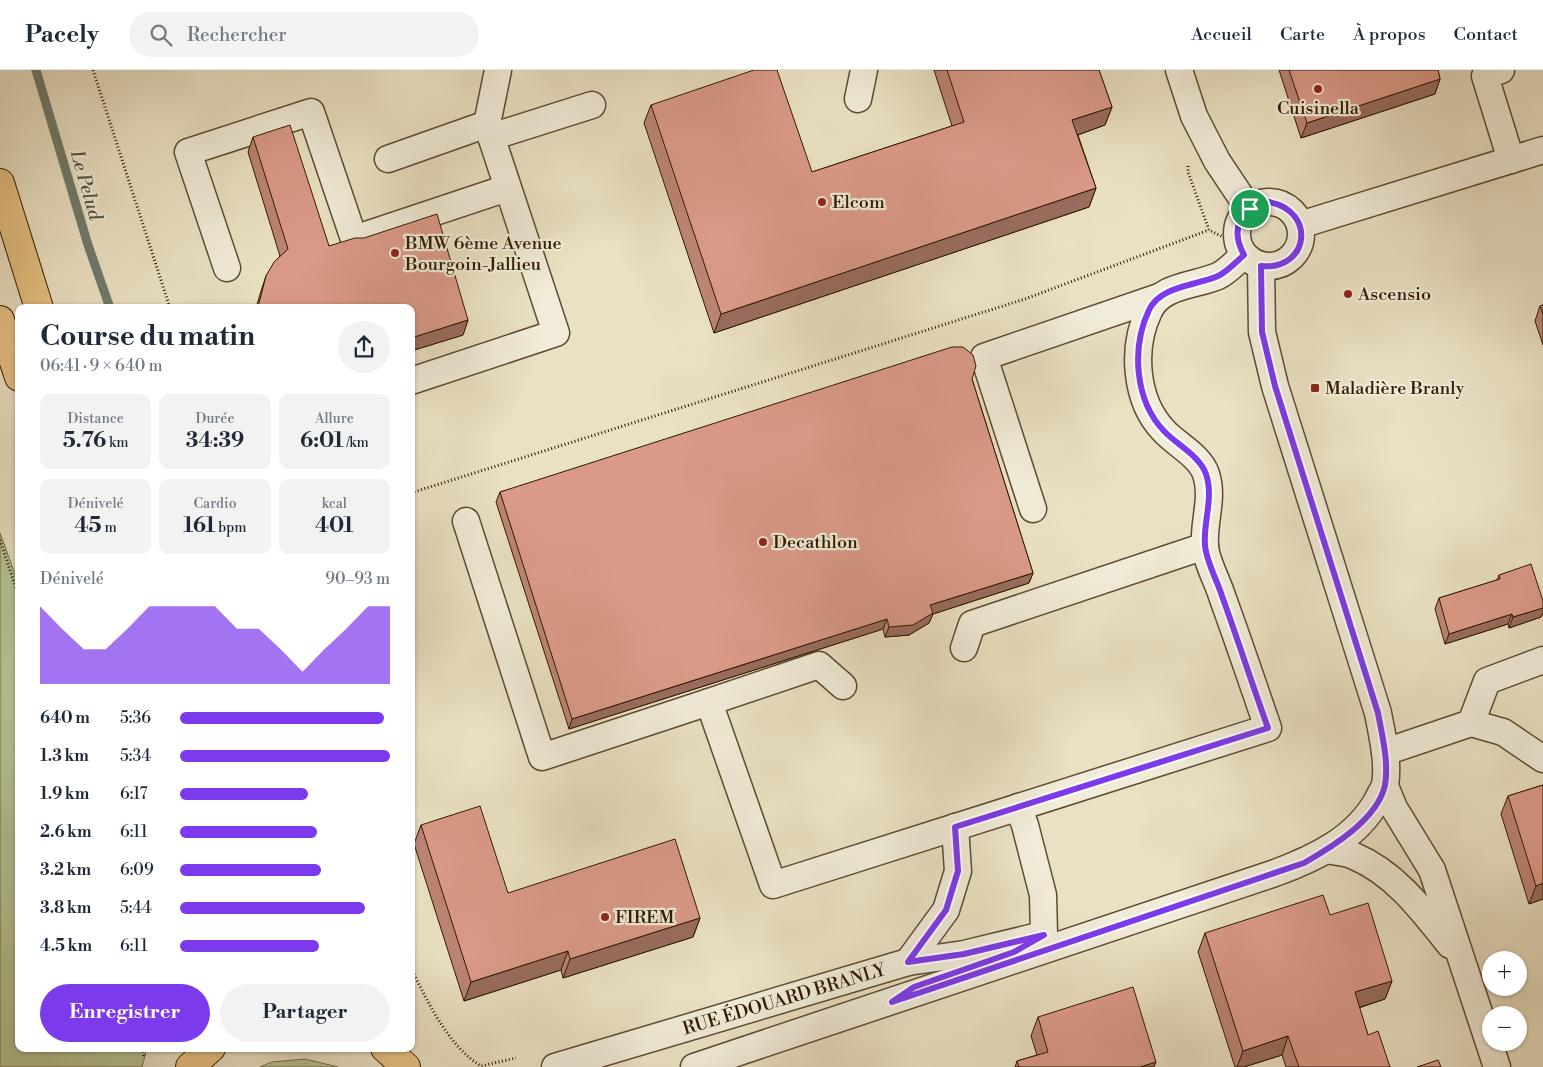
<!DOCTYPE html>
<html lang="fr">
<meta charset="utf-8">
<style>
:root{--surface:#fff;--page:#f2f2f3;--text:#1f2937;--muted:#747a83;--line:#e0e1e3;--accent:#7c3aed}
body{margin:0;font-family:"Libre Bodoni",serif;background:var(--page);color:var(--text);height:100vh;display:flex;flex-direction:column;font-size:19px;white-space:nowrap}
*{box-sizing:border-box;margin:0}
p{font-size:16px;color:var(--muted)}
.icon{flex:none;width:28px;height:28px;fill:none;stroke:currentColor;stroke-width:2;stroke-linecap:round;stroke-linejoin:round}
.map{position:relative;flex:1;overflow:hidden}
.side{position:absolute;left:15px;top:234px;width:400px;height:748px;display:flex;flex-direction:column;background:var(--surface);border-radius:10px;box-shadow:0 1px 4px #0004}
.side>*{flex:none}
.controls{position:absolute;left:1482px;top:881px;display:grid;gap:10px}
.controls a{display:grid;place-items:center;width:45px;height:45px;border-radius:50%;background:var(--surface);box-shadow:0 1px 4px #0004;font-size:25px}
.pin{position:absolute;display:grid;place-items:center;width:42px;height:42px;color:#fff;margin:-21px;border:2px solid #fff;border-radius:50%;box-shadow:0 1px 5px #0007}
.round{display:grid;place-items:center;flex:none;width:52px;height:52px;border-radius:26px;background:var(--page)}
.summary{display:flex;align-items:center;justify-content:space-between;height:85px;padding:0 25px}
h1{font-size:28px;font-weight:700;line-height:38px}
.stats{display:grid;grid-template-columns:repeat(3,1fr);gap:8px;height:85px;padding:5px 25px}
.stats div{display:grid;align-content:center;border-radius:10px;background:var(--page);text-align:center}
.stats b{font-size:21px;font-weight:700}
.stats small{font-size:14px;font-weight:400}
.stats p{font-size:14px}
.chart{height:140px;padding:10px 25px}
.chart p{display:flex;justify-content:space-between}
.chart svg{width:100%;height:90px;margin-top:5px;fill:var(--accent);opacity:.7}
.cta{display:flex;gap:10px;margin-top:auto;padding:10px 25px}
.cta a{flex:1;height:58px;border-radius:30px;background:var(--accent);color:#fff;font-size:20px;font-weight:700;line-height:58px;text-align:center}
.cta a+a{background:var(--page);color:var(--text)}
ul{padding:0 25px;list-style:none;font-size:16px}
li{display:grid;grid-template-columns:80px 60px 1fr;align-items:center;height:38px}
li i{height:12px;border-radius:6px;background:var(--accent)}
header{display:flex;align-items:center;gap:30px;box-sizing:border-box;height:70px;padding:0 25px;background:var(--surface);border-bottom:1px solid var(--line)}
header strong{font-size:24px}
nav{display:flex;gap:28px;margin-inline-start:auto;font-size:18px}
.search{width:350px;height:45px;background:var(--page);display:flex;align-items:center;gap:12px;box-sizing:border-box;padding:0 18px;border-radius:28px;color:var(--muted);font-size:19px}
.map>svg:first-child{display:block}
.green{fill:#b5c395;stroke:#726e4b}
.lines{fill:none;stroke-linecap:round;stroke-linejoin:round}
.stream{stroke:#6e7b6e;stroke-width:9}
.minor-casing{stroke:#5e4b32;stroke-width:29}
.major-casing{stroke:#301901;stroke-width:30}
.path{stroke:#301901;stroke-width:3;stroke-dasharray:1 2.5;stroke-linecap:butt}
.minor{stroke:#f1ecd9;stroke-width:26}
.major{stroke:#e5c082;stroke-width:28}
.wall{fill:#bc8475;stroke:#301901}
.shaded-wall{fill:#996c5f;stroke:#301901}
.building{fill:#db9a88;stroke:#301901}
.route-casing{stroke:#fff;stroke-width:10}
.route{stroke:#7c3aed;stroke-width:6}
.poi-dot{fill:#8f2418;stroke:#f1ecd9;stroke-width:2}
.labels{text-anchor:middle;stroke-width:4.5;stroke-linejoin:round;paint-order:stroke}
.poi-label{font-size:18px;fill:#301901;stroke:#f1ecd9;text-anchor:start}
.street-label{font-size:18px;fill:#301901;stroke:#f1ecd9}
.water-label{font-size:19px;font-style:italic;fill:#545241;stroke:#f1ecd9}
</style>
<header>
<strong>Pacely</strong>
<div class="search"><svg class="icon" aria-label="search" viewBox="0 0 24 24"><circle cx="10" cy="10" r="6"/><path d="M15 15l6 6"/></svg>Rechercher</div>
<nav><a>Accueil</a><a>Carte</a><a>À propos</a><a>Contact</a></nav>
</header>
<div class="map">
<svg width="1543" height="997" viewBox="0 0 1543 997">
<rect width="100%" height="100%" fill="#eae1c4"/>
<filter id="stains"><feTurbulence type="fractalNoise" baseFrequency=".004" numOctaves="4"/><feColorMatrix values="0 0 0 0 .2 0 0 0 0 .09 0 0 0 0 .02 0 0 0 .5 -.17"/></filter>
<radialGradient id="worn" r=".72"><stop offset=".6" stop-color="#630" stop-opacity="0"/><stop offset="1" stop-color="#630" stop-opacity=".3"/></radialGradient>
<!-- green -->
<path class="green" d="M 0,463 L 19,515 L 19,978 L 147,978 L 142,997 L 0,997 Z
M 305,989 L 338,997 L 260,997 L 272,992 Z"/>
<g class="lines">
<!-- stream -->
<path class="stream" d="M 36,0 L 88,175 L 110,238"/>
<!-- minor casing -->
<g class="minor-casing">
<g id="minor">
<path d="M 1179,0 L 1194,46 L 1217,91 L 1249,139"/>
<path d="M 1501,0 L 1485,6 L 1511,90"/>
<path d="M 858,29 L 864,0"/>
<path d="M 491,67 L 592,35"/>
<path d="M 388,89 L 487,54 L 498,0"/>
<circle cx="1269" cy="164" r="32"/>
<path d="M 1300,155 L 1543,80"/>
<path d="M 227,198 L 188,82 L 311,42 L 354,169 L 507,118"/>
<path d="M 411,311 L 556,263 L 487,54"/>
<path d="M 1033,439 L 984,287 L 1159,227"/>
<path d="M 466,451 L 542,687 L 709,632"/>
<path d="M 964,578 L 972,554 L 1205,476"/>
<path d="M 843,616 L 819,595 L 709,632 L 773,815 L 1268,658 C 1253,614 1238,570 1222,526 C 1217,510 1206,491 1205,476 C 1203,452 1214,428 1206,404 C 1200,386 1177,375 1164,361 C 1135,331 1131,278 1149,241 C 1160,215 1195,216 1218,206 C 1227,202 1236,192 1244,185"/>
<path d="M 1471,653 L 1487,611 L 1543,590"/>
<path d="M 1385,682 L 1471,653 L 1503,662 L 1543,689"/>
<path d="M 1385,716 L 1394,738 L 1432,800 L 1497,997"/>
<path d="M 1018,737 L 1025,755 L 1043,825 L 1044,865 L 1030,873"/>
<path d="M 1327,780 C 1335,782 1346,782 1354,786 C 1395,803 1423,841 1450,875"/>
<path d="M 908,892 L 946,840 L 958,801 L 955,757"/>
<path id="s1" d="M 555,997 L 908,892 L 964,884 L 1043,865"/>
<path d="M 694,997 L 1275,803 C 1316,788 1357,768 1378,729 C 1380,724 1384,719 1385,715 C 1389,692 1382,665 1378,643 L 1275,316 L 1262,262 L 1261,195"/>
</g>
</g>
<!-- major casing -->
<g class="major-casing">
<path id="major" d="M 0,113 L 39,238
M 0,250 L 19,307
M 385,978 L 406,997
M 190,997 L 211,978"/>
</g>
<!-- path -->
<path class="path" d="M 93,0 L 170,238
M 1188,96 L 1188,102 L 1209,160 L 1223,167
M 411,423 L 1025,229 L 1209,160
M 0,470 L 19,527
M 411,898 C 427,931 449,977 481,996 L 516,988
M 142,978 L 144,987"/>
<!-- minor -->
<use href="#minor" class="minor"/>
<!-- major -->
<use href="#major" class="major"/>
</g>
<!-- wall -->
<path class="wall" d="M 934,0 L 1099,0 L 1112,37 L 1105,55 L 1078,65 L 1096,118 L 1089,137 L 714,263 L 644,53 L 651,35 L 812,102 L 952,56 Z
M 1279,0 L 1438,0 L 1440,9 L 1435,24 L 1301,68 Z
M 253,67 L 329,176 L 468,250 L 463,265 L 411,281 L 411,238 L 256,238 L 261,221 L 266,206 L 280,186 L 248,82 Z
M 1543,235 L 1543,275 L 1535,251 L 1540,236 Z
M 972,309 L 1033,503 L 1029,513 L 933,544 L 929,553 L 909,565 L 885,567 L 883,559 L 569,659 L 496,432 L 500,422 Z
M 1499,505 L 1543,531 L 1543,543 L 1541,547 L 1509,558 L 1508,554 L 1445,574 L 1435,539 L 1439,528 L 1497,510 Z
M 1543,715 L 1543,829 L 1529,834 L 1501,744 L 1508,726 Z
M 421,755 L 508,823 L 700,848 L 693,867 L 563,908 L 561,900 L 464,931 L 414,774 Z
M 1205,863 L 1392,911 L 1385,929 L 1359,938 L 1368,965 L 1390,997 L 1286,997 L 1282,985 L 1244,997 L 1235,997 L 1198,882 Z
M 1038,947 L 1154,997 L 1015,997 L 1017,991 L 1037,985 L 1031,966 Z"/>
<!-- shaded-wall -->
<path class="shaded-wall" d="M 1440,9 L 1435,24 L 1301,68 L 1307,53 Z
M 1112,37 L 1105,55 L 1066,69 L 1072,50 Z
M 1096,118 L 1089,137 L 714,263 L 721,244 Z
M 468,250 L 463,265 L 411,281 L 411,268 Z
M 1033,503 L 1029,513 L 933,544 L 929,553 L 909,565 L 885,567 L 889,557 L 930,535 Z
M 1543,538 L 1543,543 L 1541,547 L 1509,558 L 1513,547 Z
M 1512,544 L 1508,554 L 1445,574 L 1449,564 Z
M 887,549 L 883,559 L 569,659 L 572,649 Z
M 1543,813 L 1543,829 L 1529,834 L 1536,816 Z
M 700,848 L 693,867 L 563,908 L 570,889 Z
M 568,881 L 561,900 L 464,931 L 471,912 Z
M 1392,911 L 1385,929 L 1348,941 L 1355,922 Z
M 1288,966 L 1282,985 L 1244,997 L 1237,997 L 1243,981 Z
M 1156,992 L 1154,997 L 1140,997 Z"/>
<!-- building -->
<path class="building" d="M 754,0 L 777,0 L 812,102 L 964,52 L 947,0 L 1099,0 L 1112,37 L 1072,50 L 1096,118 L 721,244 L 651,35 Z
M 1289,0 L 1438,0 L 1440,9 L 1307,53 Z
M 290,55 L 329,176 L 355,168 L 364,168 L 437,144 L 468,250 L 411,268 L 411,238 L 259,238 L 259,233 L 266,206 L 274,192 L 288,179 L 253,67 Z
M 1543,235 L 1543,244 L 1540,236 Z
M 952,277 L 963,277 L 973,285 L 976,296 L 972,309 L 1033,503 L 930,535 L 933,543 L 913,555 L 889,557 L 887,549 L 572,649 L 500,422 Z
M 1531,494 L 1543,531 L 1543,538 L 1513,547 L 1512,544 L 1449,564 L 1439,528 L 1500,509 L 1499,505 Z
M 1543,715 L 1543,813 L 1536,816 L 1508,726 Z
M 480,736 L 508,823 L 675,769 L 700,848 L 570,889 L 568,881 L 471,912 L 421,755 Z
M 1323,825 L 1330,845 L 1368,833 L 1392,911 L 1355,922 L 1368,965 L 1378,961 L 1390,997 L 1299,997 L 1288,966 L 1243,981 L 1205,863 Z
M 1133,917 L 1156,992 L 1140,997 L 1019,997 L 1017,991 L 1048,982 L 1038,947 Z
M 1438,990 L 1441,997 L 1417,997 Z"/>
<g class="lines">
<!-- route casing -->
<g class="route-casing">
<path id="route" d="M 1269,132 C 1317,141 1309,201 1261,196 L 1262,262 L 1275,316 L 1378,643 C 1382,665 1389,692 1385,715 C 1378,749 1332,777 1304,793 L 892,932 L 914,917 L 1014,882 L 1044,865 L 964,884 L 908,892 L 946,840 L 958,801 L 955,757 L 1268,658 C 1252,614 1238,570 1222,526 C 1217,510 1206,491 1205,475 C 1203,452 1214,428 1206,404 C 1200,386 1177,375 1164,361 C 1135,331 1131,278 1149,240 C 1160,216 1195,216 1218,206 C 1227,202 1236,192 1244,185 C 1230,159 1239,138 1269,132 Z"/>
</g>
<!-- route -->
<use href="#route" class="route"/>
</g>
<!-- markers -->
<g class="poi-dot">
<circle cx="1318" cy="19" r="5"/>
<circle cx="822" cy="132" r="5"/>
<circle cx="395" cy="183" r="5"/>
<circle cx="1348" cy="224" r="5"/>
<rect x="1310" y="313" width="10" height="10" rx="2.5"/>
<circle cx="763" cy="472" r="5"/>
<circle cx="605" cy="847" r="5"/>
</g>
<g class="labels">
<!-- poi labels -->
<g class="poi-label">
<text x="1318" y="44" text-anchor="middle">Cuisinella</text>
<text x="832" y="138">Elcom</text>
<text x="405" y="179">BMW 6ème Avenue<tspan x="405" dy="21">Bourgoin-Jallieu</tspan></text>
<text x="1358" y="230">Ascensio</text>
<text x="1325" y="324">Maladière Branly</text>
<text x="773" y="478">Decathlon</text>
<text x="615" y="853">FIREM</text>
</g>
<!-- street labels -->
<g class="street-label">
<text dy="6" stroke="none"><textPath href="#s1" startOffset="239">RUE ÉDOUARD BRANLY</textPath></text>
</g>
<!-- water labels -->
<g class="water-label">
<text transform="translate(87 115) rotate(74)" y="7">Le Pelud</text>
</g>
</g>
<rect width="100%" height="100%" filter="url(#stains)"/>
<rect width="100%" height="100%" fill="url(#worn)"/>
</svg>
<div class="controls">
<a>+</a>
<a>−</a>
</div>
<div class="pin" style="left:1250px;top:139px;background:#1e9e55"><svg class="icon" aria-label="arrive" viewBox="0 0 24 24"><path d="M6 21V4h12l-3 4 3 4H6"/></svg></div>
<section class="side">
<div class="summary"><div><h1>Course du matin</h1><p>06:41 · 9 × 640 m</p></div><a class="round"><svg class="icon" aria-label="share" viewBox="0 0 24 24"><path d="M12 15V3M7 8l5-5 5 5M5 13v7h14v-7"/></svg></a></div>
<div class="stats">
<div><p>Distance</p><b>5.76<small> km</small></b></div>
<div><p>Durée</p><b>34:39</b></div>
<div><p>Allure</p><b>6:01<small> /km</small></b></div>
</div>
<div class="stats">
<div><p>Dénivelé</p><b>45<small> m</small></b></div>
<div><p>Cardio</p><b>161<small> bpm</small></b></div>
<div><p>kcal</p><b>401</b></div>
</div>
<div class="chart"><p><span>Dénivelé</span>90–93 m</p>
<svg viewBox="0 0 160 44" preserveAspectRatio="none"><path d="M0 44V6L10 17L20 27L30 27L40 17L50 6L60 6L70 6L80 6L90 17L100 17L110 27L120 38L130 27L140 17L150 6L160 6V44z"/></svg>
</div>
<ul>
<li><b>640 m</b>5:36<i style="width:97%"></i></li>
<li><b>1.3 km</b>5:34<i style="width:100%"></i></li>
<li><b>1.9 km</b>6:17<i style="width:61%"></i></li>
<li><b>2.6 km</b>6:11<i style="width:65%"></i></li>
<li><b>3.2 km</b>6:09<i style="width:67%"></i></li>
<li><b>3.8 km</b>5:44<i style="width:88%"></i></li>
<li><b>4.5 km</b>6:11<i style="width:66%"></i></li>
</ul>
<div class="cta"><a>Enregistrer</a><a>Partager</a></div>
</section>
</div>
